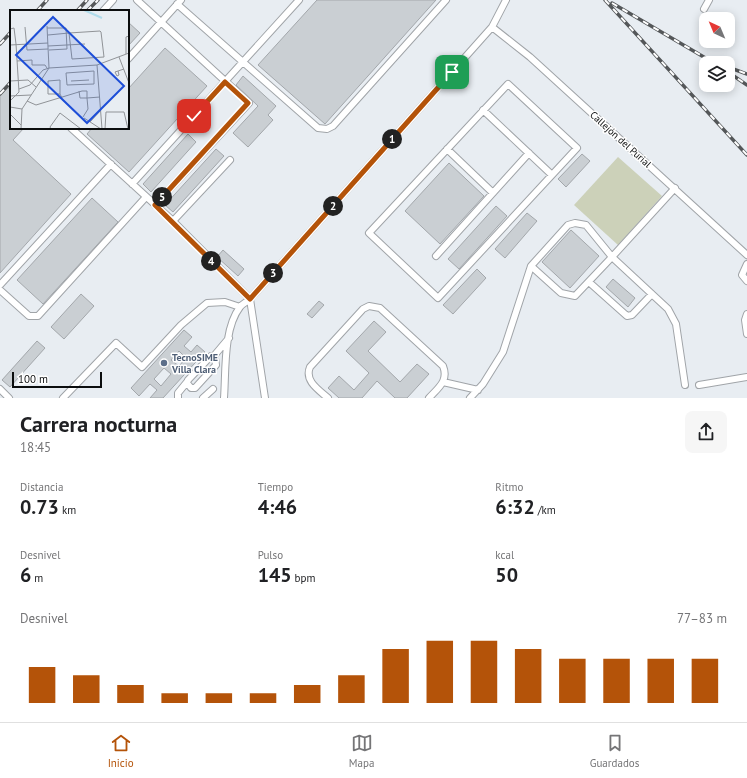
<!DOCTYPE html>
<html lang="es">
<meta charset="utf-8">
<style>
:root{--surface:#fff;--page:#f6f6f6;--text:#202124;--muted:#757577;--line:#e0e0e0;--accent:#b45309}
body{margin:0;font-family:"PT Sans",sans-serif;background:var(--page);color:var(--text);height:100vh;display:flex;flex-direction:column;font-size:15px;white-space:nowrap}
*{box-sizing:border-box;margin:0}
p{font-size:13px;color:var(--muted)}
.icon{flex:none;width:22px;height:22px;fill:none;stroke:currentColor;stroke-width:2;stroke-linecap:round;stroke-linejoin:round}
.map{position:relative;height:398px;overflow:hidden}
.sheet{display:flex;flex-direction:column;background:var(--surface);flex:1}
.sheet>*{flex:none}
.needle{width:26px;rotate:316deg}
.buttons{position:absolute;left:699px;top:12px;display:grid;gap:8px}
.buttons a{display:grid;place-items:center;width:36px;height:36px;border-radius:8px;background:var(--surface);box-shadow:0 2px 10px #0003;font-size:20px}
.scale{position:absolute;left:12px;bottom:10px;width:90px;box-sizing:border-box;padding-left:4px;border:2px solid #0b0d0e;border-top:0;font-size:11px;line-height:14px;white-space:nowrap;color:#0b0d0e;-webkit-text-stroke:3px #fff;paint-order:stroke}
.pin{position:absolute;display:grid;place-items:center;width:34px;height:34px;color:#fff;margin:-17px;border-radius:8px;box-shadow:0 2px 6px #0006}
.km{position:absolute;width:20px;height:20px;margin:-10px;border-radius:50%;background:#222;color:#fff;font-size:11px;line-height:20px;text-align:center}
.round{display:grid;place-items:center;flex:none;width:42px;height:42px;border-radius:8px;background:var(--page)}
.headline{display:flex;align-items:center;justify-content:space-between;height:68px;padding:0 20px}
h1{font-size:22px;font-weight:600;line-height:30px}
.figures{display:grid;grid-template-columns:repeat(3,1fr);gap:6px;height:68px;padding:4px 20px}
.figures div{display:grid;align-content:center}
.figures b{font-size:20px;font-weight:600}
.figures small{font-size:11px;font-weight:400}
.figures p{font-size:11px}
.chart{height:112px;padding:8px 20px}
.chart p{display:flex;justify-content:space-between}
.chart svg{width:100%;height:72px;margin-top:4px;stroke:var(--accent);stroke-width:6}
.menu{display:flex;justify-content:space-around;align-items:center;height:56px;border-top:1px solid var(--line);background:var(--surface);font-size:11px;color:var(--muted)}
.menu a{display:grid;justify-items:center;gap:2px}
.menu .on{color:var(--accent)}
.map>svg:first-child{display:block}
.green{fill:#ccd1b9}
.building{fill:#cacfd3;stroke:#a3a7ab;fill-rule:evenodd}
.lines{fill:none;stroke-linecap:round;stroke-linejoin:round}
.minor-casing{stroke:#a0a4a8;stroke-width:8}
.minor{stroke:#fff;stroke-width:6}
.rail-casing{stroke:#545759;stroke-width:3.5}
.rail{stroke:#fff;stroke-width:2;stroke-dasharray:6;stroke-linecap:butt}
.route-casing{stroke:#fff;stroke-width:8}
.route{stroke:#b45309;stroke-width:5}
.service-dot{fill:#5c6f8a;stroke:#fff;stroke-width:1.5}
.labels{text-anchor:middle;stroke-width:3;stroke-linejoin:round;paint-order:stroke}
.street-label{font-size:10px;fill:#0b0d0e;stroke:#fff}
.service-label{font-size:10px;font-weight:bold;fill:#4e5e75;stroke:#fff;text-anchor:start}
.inset-river{fill:none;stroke:#b0dceb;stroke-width:2}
.inset-road{fill:none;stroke:#909397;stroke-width:1}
.view{fill:#1d4ed8;fill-opacity:0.15;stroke:#1d4ed8;stroke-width:2}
.inset-edge{fill:none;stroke:#0b0d0e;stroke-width:2}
</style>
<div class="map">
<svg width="747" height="398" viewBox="0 0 747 398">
<rect width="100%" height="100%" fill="#e8edf2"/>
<!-- green -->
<path class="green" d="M 618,157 L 662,196 L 618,245 L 574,205 Z"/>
<!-- building -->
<path class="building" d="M 317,0 L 436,0 L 325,124 L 258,65 Z
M 128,22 L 140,33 L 128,46 Z
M 165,48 L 207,86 L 129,172 L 87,134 L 92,128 L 128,128 L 128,89 Z
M 243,76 L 276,106 L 268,115 L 273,120 L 248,147 L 233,133 L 258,106 L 236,85 Z
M 7,87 L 11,90 L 11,128 L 24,128 L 13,140 L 71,194 L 0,273 L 0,95 Z
M 188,134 L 196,142 L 151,192 L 143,184 Z
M 216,149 L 224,156 L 173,212 L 165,205 Z
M 582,154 L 590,161 L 566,187 L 558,179 Z
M 449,163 L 484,196 L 440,244 L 405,211 Z
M 92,198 L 118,222 L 43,304 L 17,280 Z
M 496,206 L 507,216 L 459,269 L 448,259 Z
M 527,213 L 537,221 L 505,258 L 495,249 Z
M 571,230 L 599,256 L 570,288 L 542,262 Z
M 223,250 L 244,269 L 238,276 L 217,257 Z
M 477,269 L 486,278 L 453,314 L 443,305 Z
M 613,279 L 635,298 L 628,307 L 606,287 Z
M 81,294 L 94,306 L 64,339 L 51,327 Z
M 319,301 L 324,305 L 312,318 L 307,314 Z
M 374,321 L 386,332 L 368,351 L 400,382 L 417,364 L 429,374 L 407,398 L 395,398 L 377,381 L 362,398 L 339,398 L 328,388 L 339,376 L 354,390 L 369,373 L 346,351 Z
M 184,330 L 192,337 L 184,346 L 191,352 L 197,345 L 205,352 L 163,398 L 150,398 L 157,390 L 150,384 L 139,396 L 131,388 ZM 179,351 L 186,358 L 179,366 L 171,360 ZM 164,368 L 171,374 L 161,386 L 154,379 Z
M 37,341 L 45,348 L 10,387 L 2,380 Z"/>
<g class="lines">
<!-- minor casing -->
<g class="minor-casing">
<path id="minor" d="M 137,0 L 249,103 L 155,205
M 177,4 L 318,128 L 327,129 L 333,126 L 446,0
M 704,9 L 709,0
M 103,11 L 113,0
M 492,27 L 530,57 L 747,255
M 128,59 L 181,0
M 508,84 L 577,148 L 438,298 L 369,233 Z
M 483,110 L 552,175
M 71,128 L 173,221 L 250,299 C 247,302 242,304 240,307 C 223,329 226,372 224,398
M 447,149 L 493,193
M 132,184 L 299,0
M 173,221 L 230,160
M 436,256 L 529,153
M 747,264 L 742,275 L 747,281
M 531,266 L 561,293 L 575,296 L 612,257 L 668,309 L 676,324 L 685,385
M 590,283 L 627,316 L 632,315 L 652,294
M 0,285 L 111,164
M 0,290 L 29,316 L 38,316 L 146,197
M 747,314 L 745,320 L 747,334
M 211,356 L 215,358 L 216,365 L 195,388 L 191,388 L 187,383 L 188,380 Z
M 213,357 L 229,338
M 443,382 L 478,390
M 699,385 L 747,377
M 0,389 L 9,398
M 63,398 L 116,343 L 142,367 L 181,325 L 207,303 L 225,302 L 240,307
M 178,398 L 178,393 L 187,382
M 203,398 L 213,389
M 265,398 L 250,299 L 492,27 L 506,0
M 328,398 C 319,390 304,381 310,367 L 363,309 L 369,306 L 380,308 L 443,366 C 449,381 438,388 429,398
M 470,398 L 483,384 L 503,352 L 531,266 L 568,225 L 575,223 L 586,225 L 612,257 L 675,188"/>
</g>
<!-- minor -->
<use href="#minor" class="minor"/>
<!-- rail casing -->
<g class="rail-casing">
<path id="rail" d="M 605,0 L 747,155
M 612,3 L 714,63
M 37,11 L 47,0
M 77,11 L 87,0
M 87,11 L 98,0
M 0,44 L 11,32
M 728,67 L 747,74
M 728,72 L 747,85
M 0,94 L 11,82"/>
</g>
<!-- rail -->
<use href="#rail" class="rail"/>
</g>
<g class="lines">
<!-- route casing -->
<g class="route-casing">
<path id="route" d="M 194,116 L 225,82 L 248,103 L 155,205 L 250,299 L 452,72"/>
</g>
<!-- route -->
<use href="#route" class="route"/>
</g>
<!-- markers -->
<circle class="service-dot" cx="164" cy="363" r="4"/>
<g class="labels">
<!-- street labels -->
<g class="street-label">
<text transform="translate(621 139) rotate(42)" y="4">Callejón del Purial</text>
</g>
<!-- service labels -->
<g class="service-label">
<text x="172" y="361">TecnoSIME<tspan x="172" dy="12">Villa Clara</tspan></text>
</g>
</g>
<!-- overview -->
<g transform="translate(10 10)">
<rect width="119" height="119" fill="#e8edf2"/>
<path class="inset-river" d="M 74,0 L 92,8"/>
<path class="inset-road" d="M 15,17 L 17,40 L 38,39M 37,18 L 56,18 L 57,39 L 39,40M 0,19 L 4,18 L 6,34 L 9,82 L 0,91M 38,25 L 59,23 L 90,21 L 91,22 L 94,47 L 62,49 L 59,23M 0,35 L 38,33M 38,36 L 75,34M 116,44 L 116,27 L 119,26M 109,47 L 119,73M 7,51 L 22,50 L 22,55 L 35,55 L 37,58M 87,55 L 92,119M 84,61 L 84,74 L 57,75 L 56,63 ZM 108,61 L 109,65 L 107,66 L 105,62 L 114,59M 0,71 L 18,70 L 26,77M 61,71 L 79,70M 9,79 L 20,75 L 33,60 L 39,58 L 37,16M 69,81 L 70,88 L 77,88 L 78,99 L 73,107M 50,84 L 38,84 L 38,71 L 50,70 L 50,84 L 52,88M 0,86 L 21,85M 17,91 L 26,95 L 72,81 L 77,81 L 77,88 L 90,87M 0,97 L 12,99M 1,105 L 11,115M 74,108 L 91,119M 80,112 L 91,100M 11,119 L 12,99 L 39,58 L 87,55 L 119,43M 41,119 L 40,117 L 50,103 L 71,119M 95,119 L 96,102 L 114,102 L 118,119"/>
<path class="view" d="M 43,7 L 114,76 L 77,113 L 6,45 Z"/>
<rect width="119" height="119" class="inset-edge"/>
</g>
</svg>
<div class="buttons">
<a><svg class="needle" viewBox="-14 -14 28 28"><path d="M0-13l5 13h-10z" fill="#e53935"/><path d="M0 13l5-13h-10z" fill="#757577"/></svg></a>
<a><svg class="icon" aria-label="layers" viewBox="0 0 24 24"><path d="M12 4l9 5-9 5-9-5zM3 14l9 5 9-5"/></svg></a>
</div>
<div class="scale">100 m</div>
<div class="pin" style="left:452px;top:72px;background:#1e9e55"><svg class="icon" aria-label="arrive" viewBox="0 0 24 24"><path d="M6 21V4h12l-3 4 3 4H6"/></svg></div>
<div class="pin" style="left:194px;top:116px;background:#d93025"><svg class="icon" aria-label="check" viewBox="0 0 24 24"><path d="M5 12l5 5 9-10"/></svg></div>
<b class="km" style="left:392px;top:139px">1</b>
<b class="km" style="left:333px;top:206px">2</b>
<b class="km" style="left:273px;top:273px">3</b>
<b class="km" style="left:211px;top:261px">4</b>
<b class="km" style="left:162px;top:197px">5</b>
</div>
<section class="sheet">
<div class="headline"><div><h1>Carrera nocturna</h1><p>18:45</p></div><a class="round"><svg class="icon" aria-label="share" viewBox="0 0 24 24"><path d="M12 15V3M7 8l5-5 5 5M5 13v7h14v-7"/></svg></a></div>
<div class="figures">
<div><p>Distancia</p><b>0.73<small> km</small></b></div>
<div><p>Tiempo</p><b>4:46</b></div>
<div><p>Ritmo</p><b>6:32<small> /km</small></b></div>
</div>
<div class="figures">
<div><p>Desnivel</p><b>6<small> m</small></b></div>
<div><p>Pulso</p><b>145<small> bpm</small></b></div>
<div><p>kcal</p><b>50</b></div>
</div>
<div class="chart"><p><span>Desnivel</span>77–83 m</p>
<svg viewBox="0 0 160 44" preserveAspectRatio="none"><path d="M5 44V22M15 44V27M25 44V33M35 44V38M45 44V38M55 44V38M65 44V33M75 44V27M85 44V11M95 44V6M105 44V6M115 44V11M125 44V17M135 44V17M145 44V17M155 44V17"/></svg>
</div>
</section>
<nav class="menu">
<a class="on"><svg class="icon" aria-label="home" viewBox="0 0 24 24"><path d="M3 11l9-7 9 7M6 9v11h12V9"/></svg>Inicio</a>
<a><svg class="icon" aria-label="map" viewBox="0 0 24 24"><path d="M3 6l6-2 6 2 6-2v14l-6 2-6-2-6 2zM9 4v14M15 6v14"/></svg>Mapa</a>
<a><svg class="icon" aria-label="saved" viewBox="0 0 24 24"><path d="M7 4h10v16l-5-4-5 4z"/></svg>Guardados</a>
</nav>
